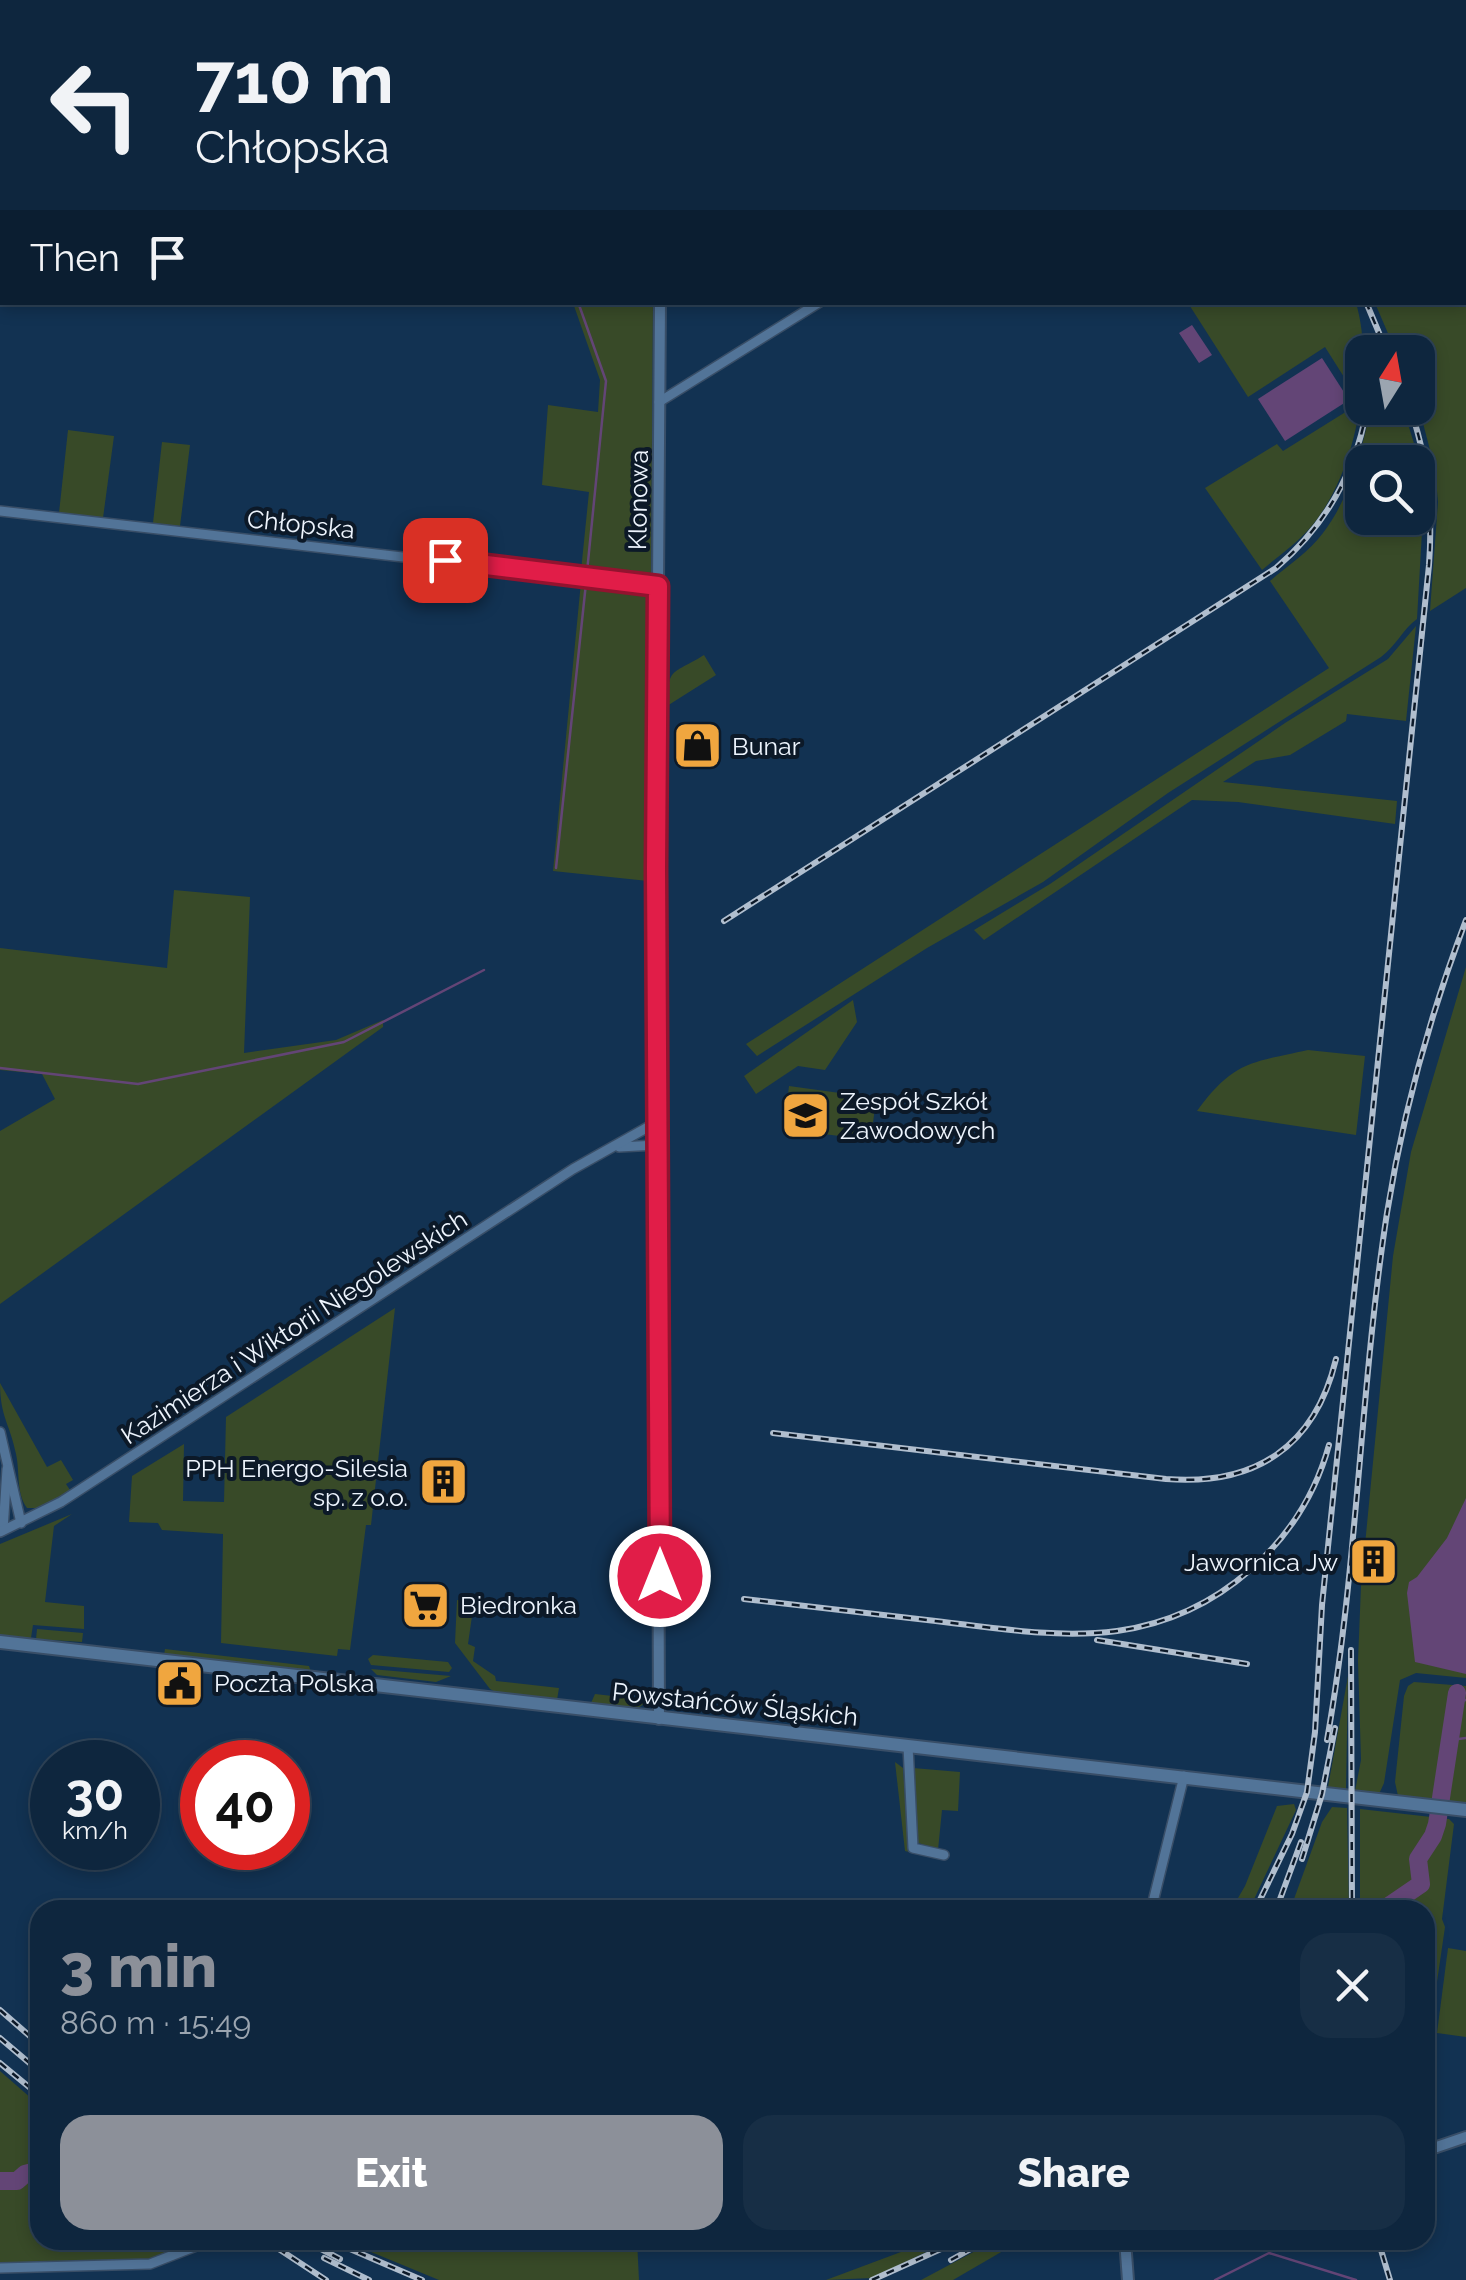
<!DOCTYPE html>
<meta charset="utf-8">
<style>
:root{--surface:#0e263e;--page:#172e45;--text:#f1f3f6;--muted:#9ba5b0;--line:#2e4358;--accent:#8c9099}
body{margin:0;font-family:Raleway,sans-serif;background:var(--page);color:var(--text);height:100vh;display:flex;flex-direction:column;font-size:38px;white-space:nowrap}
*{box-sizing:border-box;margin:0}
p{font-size:32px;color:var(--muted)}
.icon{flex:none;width:55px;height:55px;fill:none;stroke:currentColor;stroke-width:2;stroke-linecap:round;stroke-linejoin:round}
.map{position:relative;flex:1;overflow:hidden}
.drawer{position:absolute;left:30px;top:1900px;width:1405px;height:350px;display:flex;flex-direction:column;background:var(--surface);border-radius:30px;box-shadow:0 5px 15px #0003,0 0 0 2px var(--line)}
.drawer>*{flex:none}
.top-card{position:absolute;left:0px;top:0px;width:1468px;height:305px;box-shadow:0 5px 15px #0003,0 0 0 2px var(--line);background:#0e263e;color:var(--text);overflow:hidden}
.needle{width:65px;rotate:11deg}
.buttons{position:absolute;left:1345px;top:335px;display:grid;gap:20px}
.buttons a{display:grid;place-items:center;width:90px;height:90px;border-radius:20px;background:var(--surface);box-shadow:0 5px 15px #0003,0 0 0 2px var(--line);font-size:50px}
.speed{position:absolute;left:30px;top:1740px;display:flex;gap:20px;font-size:50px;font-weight:700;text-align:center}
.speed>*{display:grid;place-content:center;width:130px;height:130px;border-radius:50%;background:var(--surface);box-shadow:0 5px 15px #0003,0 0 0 2px var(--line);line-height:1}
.speed small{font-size:25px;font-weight:400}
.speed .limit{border:15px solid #d22;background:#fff;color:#111}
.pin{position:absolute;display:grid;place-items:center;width:85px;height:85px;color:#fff;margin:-42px;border-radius:20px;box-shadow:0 5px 15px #0006}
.me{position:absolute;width:110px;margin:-55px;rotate:0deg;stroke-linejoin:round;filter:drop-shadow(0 0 8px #0008)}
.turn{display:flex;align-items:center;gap:35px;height:210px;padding:0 30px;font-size:45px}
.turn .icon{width:130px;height:130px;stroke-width:2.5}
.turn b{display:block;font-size:70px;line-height:85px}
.then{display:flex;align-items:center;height:95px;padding:0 30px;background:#0003;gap:20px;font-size:38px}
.round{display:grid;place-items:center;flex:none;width:105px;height:105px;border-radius:30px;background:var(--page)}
.overview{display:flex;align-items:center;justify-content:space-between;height:170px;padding:0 30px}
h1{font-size:60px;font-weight:800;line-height:75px;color:var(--accent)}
.primary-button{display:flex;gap:20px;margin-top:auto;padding:20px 30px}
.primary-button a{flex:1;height:115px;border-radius:30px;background:var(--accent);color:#fff;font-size:40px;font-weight:800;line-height:115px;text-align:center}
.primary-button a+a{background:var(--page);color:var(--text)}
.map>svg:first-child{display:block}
.green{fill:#384a28;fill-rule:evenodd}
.water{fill:#634576}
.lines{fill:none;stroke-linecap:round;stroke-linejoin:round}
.stream{stroke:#634576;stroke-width:2.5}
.river{stroke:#634576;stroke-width:18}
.minor-casing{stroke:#394e67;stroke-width:12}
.tertiary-casing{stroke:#394e67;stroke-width:14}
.secondary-casing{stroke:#394e67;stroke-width:16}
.minor{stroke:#527498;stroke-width:9}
.tertiary{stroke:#527498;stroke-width:10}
.secondary{stroke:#527498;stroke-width:12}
.rail-casing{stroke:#b0bece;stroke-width:6}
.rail{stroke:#0c1928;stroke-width:2.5;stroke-dasharray:8;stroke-linecap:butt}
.route-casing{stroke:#92132f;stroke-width:25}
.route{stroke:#e11d48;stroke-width:18}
.labels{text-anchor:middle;stroke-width:8;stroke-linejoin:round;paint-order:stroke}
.street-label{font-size:25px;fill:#edf4fd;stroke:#0c1928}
.poi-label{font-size:25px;fill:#edf4fd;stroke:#0c1928;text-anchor:start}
</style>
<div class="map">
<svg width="1466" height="2280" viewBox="0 0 1466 2280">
<rect width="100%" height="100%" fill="#123252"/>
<!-- green -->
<g class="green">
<polygon points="1242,0 1466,0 1466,588 1430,611 1438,502 1435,469 1418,404 1418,352 1396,352 1375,303 1465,302 1465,2"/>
<polygon points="573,303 653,303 651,576 581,571 589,492 542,485 548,405 598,412 600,380"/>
<path d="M1188,303H1356C1375,367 1357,475 1309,529C1296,544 1277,557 1262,570L1205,488L1277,444L1283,451L1352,408L1356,396L1325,347L1248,397Z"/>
<path d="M1371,408H1403L1425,479L1417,619C1403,629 1396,646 1381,657L1168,793L1043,882L927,948L757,1056L746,1044L1329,668L1270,581C1287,566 1310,551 1323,533C1351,496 1361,452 1371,408ZM1362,462H1418V518H1362Z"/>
<polygon points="68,430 114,436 103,518 59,513"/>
<polygon points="162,442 190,445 180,526 153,523"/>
<polygon points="581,582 647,592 648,881 553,871"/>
<polygon points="1416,626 1406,721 1347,714 1346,721 1290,755 1256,761 1223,782 1397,801 1395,824 1238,802 1192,800 984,940 974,930 1050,884 1285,723 1388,659"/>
<path d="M704,655L716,675L667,706C668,666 672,675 704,655Z"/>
<polygon points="174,890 250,897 244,1053 336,1040 383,1020 383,1027 0,1304 0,1131 55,1099 42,1074 0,1070 0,948 167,968"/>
<polygon points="1466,967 1466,1678 1416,1673 1400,1680 1384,1783 1379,1794 1355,1791 1361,1760 1358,1661 1361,1586 1393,1256 1411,1152"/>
<polygon points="853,1000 857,1022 825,1070 798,1066 756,1094 744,1076"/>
<path d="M1308,1050L1365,1056L1356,1135L1197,1111C1234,1061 1250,1063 1308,1050Z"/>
<polygon points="789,1086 876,1098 871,1140 784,1129"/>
<polygon points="395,1308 371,1525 366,1525 350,1650 338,1649 337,1656 221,1643 223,1534 162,1530 158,1523 129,1522 132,1476 184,1444 183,1501 224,1502 226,1417"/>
<path d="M0,1383L47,1467L61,1460L73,1480L66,1484L70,1490L42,1508H27C16,1493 20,1472 16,1454C10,1424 0,1417 0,1383Z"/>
<polygon points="72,1514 54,1526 45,1602 84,1606 84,1629 33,1625 31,1638 0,1635 0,1544"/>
<polygon points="457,1600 474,1602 468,1644 475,1647 473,1661 495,1676 496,1681 559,1688 557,1700 497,1693 490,1689 455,1643"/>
<polygon points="37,1629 83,1633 82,1642 36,1639"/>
<polygon points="165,1649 309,1666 311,1672 164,1655"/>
<polygon points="373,1655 448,1662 452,1668 449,1672 371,1665 368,1659"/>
<polygon points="371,1669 451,1676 436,1682 377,1675"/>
<polygon points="1348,1676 1346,1790 1328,1787"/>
<polygon points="1414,1682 1466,1686 1466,1803 1398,1796 1395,1782 1404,1696 1408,1686"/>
<polygon points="652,1687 649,1700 637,1709 591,1703 595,1694 639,1699"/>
<polygon points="895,1762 903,1768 909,1852 905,1851"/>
<polygon points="913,1768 960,1772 958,1811 942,1810 938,1850 916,1842"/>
<polygon points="1294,1804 1296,1810 1249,1910 1231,1910 1245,1886 1277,1806"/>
<polygon points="1332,1807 1347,1808 1349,1910 1290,1910 1322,1822"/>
<polygon points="1360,1809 1449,1819 1454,1824 1442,1919 1445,1927 1430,2030 1425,2027 1425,1910 1360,1910"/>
<polygon points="1448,1948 1466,1951 1466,2037 1437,2033"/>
<polygon points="0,2071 40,2106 40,2240 204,2240 160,2258 141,2261 0,2265"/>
<polygon points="342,2240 637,2240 639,2280 439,2280"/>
<polygon points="933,2240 951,2240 872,2278 826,2280"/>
<polygon points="996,2240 1022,2240 953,2280 921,2280"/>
</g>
<!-- water -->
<g class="water">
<polygon points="1192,325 1212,355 1199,363 1179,333"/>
<polygon points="1322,358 1349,400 1285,441 1258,399"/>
<polygon points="1466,1498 1466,1674 1415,1662 1407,1593 1409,1582 1417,1577 1447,1538"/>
</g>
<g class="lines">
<!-- stream -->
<g class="stream">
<polyline points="578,302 606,381 587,572"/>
<polyline points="556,868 586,583"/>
<polyline points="0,1068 138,1084 344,1042 484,970"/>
<polyline points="1456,1702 1466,1700"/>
<polyline points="1450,1740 1466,1738"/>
<polyline points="1215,2280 1269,2253 1356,2280"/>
</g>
<!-- river -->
<g class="river">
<polyline points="1383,1910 1421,1884 1418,1859 1433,1836 1437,1824 1457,1693"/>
<polyline points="0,2181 17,2181 25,2174 40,2170"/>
</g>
<defs>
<g id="minor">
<polyline points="659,402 820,302"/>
<polyline points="0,511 657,586"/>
<polyline points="619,1147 657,1145"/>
<polyline points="0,1432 21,1523"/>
<polyline points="3,1530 7,1469"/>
<polyline points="0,1532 61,1502 573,1169 657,1122"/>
<polyline points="908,1746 913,1848 944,1855"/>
<polyline points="1151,1910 1184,1776"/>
<polyline points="0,2268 150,2264 212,2240"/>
</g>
<g id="tertiary">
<polyline points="663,2 663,0"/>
<polyline points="659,1719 656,869 660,302"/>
<polyline points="1425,2151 1466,2137"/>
<polyline points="1125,2240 1128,2280"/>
</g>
<polyline id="secondary" points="0,1642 1466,1810"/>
</defs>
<!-- minor casing -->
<use href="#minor" class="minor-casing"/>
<!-- tertiary casing -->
<use href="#tertiary" class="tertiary-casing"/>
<!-- secondary casing -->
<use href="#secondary" class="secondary-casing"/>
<!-- minor -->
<use href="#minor" class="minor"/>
<!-- tertiary -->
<use href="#tertiary" class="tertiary"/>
<!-- secondary -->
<use href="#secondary" class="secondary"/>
<defs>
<g id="rail">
<polyline points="1228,0 1230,2"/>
<polyline points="1366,302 1387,352"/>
<path d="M724,921L1276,568C1326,525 1356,472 1367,408"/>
<path d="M773,1433L1166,1479C1255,1486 1315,1447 1336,1359"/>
<path d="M744,1599C805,1606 866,1613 927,1620C989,1627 1054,1639 1117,1631C1218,1617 1302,1543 1329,1445"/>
<polyline points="1097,1640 1247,1664"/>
<polyline points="1351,1650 1352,1910"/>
<path d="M1327,1740C1358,1566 1360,1387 1387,1213C1403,1112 1430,1015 1466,920"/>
<polyline points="1302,1859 1322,1794 1335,1728"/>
<path d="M1255,1910L1292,1834L1307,1792L1315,1732L1322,1605L1429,565C1433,511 1428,459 1410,408"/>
<polyline points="1276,1910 1301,1842"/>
<polyline points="0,2010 40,2045"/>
<polyline points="0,2038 40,2072"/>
<polyline points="0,2063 40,2096"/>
<polyline points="265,2240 326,2280"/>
<polyline points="304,2240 340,2259"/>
<polyline points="329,2240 422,2280"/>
<polyline points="1378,2240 1390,2280"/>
<polyline points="324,2258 369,2280"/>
<polyline points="951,2260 987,2240"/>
<polyline points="872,2280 961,2240"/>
</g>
</defs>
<!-- rail casing -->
<use href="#rail" class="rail-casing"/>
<!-- rail -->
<use href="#rail" class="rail"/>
</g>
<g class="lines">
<defs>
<polyline id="route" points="445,560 658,586 656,869 660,1576"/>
</defs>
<!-- route casing -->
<use href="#route" class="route-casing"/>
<!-- route -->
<use href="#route" class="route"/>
</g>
<!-- icons -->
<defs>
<symbol id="shop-square" viewBox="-11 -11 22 22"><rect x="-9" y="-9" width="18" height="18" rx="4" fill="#f0a63f" stroke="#0c1928"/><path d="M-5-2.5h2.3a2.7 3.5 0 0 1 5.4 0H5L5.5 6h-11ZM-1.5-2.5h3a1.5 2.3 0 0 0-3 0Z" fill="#111"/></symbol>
<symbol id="school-square" viewBox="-11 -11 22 22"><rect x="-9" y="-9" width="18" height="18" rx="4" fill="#f0a63f" stroke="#0c1928"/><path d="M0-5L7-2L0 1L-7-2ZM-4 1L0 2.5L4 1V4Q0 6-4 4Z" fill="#111"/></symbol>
<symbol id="building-square" viewBox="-11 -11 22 22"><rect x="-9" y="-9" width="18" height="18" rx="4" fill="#f0a63f" stroke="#0c1928"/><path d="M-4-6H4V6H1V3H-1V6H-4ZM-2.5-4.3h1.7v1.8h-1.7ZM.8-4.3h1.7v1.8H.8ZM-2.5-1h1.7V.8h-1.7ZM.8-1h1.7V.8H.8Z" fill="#111"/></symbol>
<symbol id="supermarket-square" viewBox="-11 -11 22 22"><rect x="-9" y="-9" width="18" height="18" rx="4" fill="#f0a63f" stroke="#0c1928"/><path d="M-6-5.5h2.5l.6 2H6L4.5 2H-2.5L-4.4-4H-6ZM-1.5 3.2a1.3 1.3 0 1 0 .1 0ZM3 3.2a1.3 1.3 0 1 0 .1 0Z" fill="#111"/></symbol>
<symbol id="civic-square" viewBox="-11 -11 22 22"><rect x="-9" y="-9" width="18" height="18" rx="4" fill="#f0a63f" stroke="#0c1928"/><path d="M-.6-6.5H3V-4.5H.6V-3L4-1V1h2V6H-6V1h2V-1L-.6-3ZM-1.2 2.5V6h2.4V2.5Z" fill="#111"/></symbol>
</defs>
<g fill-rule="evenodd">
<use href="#shop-square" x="670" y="718" width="55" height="55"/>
<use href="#school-square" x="778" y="1088" width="55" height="55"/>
<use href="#building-square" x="416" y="1454" width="55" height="55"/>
<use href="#building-square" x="1346" y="1534" width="55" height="55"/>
<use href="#supermarket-square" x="398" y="1578" width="55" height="55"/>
<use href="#civic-square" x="152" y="1656" width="55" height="55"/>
</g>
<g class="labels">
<!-- street labels -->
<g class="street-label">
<text transform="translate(638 500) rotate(-89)" y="9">Klonowa</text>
<text transform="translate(301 524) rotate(6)" y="9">Chłopska</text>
<text transform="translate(294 1327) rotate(-33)" y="9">Kazimierza i Wiktorii Niegolewskich</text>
<text transform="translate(735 1704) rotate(6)" y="9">Powstańców Śląskich</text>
</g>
<!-- poi labels -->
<g class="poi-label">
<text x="732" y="755">Bunar</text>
<text x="840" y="1110">Zespół Szkół<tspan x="840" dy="29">Zawodowych</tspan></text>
<text x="408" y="1477" text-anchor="end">PPH Energo-Silesia<tspan x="408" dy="29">sp. z o.o.</tspan></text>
<text x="1338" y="1571" text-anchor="end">Jawornica Jw</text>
<text x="460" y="1614">Biedronka</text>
<text x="214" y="1692">Poczta Polska</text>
</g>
</g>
</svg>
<div class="buttons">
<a><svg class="needle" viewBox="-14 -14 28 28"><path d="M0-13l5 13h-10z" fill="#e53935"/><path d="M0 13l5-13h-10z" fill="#9ba5b0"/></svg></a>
<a><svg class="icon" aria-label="search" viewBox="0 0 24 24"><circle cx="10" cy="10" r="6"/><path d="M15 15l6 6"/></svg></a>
</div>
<div class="speed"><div>30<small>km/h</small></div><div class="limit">40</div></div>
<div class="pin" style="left:445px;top:560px;background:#d93025"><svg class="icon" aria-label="arrive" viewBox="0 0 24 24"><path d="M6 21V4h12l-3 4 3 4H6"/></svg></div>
<svg class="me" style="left:660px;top:1576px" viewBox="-20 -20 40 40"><circle r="17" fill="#e11d48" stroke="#fff" stroke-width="3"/><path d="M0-11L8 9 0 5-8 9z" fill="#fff"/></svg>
<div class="top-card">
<div class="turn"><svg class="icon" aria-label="left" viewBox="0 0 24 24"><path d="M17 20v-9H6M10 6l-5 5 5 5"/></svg><div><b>710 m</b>Chłopska</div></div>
<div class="then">Then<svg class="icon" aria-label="arrive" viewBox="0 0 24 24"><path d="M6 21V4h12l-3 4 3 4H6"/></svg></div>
</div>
<section class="drawer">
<div class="overview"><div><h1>3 min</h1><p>860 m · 15:49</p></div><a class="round"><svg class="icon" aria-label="close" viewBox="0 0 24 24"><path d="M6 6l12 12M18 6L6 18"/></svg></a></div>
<div class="primary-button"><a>Exit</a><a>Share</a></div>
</section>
</div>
